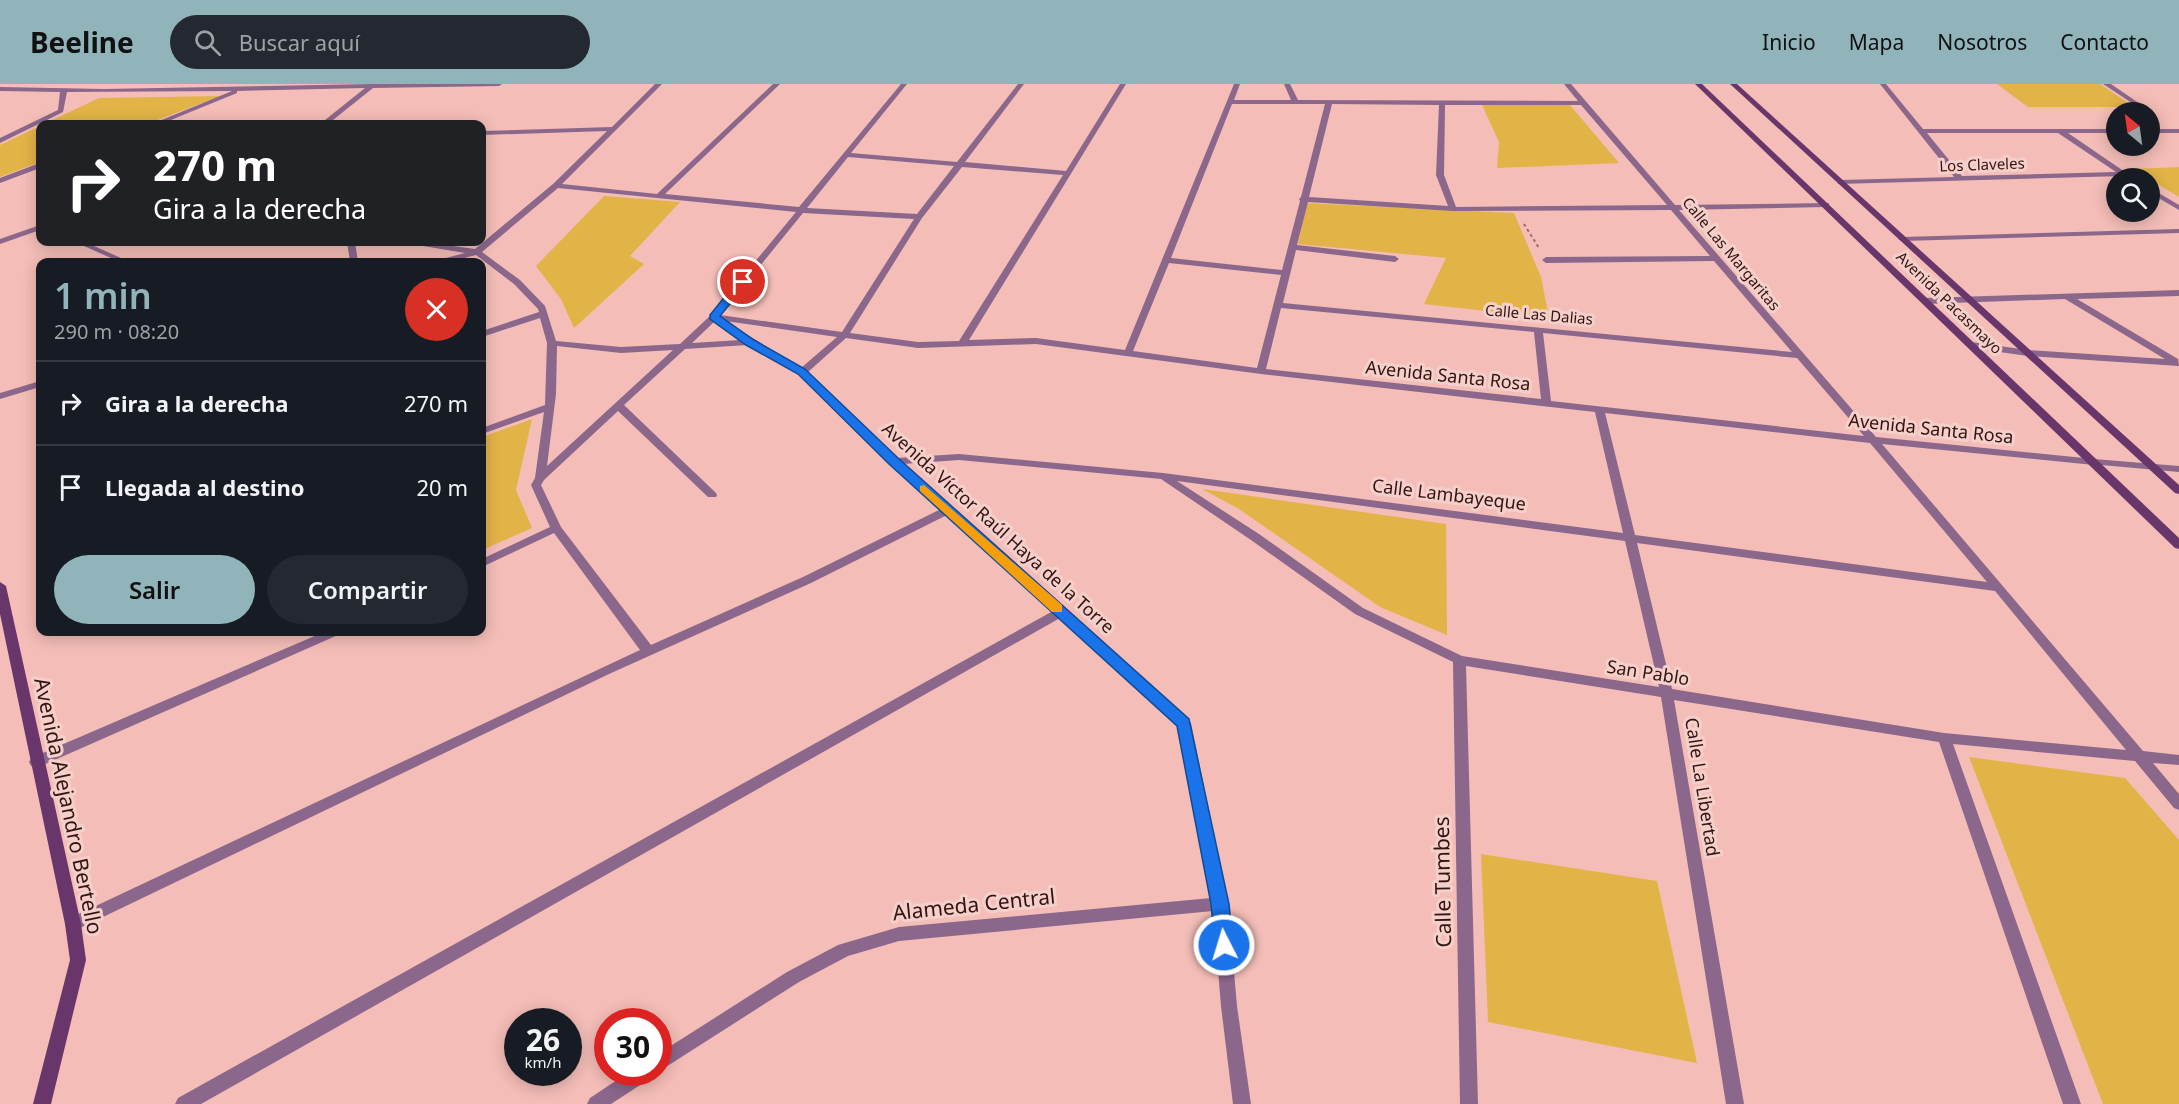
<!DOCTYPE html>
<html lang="es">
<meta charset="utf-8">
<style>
:root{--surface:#171b24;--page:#242831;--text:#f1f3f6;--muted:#9ea1a6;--line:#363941;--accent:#91b4ba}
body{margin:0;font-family:"Noto Sans",sans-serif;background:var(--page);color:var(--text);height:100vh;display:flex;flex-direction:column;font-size:22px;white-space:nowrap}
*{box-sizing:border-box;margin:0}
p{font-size:20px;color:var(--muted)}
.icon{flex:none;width:33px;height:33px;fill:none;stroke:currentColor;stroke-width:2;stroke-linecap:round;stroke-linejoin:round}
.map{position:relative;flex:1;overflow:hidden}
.drawer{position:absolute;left:36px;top:174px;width:450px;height:378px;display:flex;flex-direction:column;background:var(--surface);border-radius:12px;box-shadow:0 3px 15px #0003}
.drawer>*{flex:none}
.guide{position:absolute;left:36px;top:36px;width:450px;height:126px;border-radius:12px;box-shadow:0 3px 15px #0003;background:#202124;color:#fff;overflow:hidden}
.needle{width:39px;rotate:331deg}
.tools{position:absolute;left:2106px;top:18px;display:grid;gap:12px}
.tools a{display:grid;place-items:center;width:54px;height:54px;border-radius:50%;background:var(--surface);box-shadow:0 3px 15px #0003;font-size:30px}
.speed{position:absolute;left:504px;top:924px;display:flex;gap:12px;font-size:30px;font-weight:700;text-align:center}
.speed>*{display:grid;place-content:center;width:78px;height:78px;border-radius:50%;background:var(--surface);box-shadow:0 3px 15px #0003;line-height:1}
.speed small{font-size:15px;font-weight:400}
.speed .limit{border:9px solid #d22;background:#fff;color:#111}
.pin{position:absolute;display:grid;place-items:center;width:51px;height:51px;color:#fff;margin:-26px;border:3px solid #fff;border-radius:50%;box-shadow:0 2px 6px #0007}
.me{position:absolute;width:66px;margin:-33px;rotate:355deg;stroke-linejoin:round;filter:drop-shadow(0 0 4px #0008)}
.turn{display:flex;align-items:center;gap:21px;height:126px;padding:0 18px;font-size:27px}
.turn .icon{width:78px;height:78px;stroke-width:2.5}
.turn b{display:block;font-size:42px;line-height:51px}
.round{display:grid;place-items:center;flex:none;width:63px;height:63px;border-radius:32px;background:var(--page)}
.overview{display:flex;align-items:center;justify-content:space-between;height:102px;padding:0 18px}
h1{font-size:36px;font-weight:600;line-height:45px;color:var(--accent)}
.button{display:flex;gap:12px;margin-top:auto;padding:12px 18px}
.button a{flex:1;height:69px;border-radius:36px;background:var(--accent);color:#111;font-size:24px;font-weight:600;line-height:69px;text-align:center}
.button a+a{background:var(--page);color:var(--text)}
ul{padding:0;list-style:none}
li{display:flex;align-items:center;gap:18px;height:84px;padding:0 18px;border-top:2px solid var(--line)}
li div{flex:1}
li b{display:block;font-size:22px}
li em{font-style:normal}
header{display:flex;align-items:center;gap:36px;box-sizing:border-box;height:84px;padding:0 30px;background:var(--accent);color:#111}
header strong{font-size:28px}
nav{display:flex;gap:33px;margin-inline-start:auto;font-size:21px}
.search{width:420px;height:54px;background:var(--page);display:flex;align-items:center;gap:15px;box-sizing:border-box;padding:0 21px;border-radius:33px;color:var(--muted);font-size:22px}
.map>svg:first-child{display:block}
.green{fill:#e2b447}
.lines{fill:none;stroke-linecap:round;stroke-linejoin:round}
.path{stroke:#9a6d69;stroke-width:2;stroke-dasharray:3 3;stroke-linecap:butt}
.service{fill:#8b678c;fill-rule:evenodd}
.minor{fill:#8b678c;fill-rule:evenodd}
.tertiary{fill:#8b678c;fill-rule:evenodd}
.secondary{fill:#69366c;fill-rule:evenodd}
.route{fill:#1a73e8;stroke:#114b97;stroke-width:1.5}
.slow{fill:#f59e0b}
.labels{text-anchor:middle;stroke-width:6;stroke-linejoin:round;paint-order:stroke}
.far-street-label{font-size:15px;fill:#341311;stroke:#f5d0cb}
.street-label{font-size:18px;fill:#341311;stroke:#f5d0cb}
.near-street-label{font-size:21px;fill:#341311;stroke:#f5d0cb}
</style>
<header>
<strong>Beeline</strong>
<div class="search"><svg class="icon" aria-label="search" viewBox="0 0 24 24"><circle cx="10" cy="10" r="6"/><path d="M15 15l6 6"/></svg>Buscar aquí</div>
<nav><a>Inicio</a><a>Mapa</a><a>Nosotros</a><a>Contacto</a></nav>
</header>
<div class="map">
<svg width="2179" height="1020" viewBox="0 0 2179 1020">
<rect width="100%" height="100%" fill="#f4bdb7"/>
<!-- green -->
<g class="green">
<polygon points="1997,0 2100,0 2134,23 2028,23"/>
<polygon points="220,12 147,40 44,40 99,14"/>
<polygon points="1482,21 1570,21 1619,79 1497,84 1499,58"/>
<polygon points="40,42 40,78 0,93 0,61"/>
<polygon points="2179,83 2179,113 2133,85"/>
<polygon points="604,112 680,118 630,172 644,180 574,244 561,215 536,182"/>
<polygon points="1307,119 1514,129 1541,193 1549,234 1424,220 1446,174 1298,160"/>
<polygon points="532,335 516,406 532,444 482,466 482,353"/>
<polygon points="1202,405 1446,440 1447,551 1380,523 1239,425"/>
<polygon points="1969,673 2125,694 2179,756 2179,1020 2103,1020"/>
<polygon points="1481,770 1657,797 1697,979 1488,938"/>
</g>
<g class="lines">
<!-- path -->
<polyline class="path" points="1524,140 1539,164"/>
<!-- service -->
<polygon class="service" points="2103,0 2111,0 2143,22 2138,23"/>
<!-- minor -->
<g class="minor">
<polygon points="372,0 502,0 499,2 373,4 328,40 320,40 365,4 237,7 237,9 161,40 152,40 232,7 67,8 63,28 0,59 0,54 58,26 60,8 0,7 0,3 104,5"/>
<path d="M655,0H662L562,100L657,110L773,0H780L665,110L799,123L901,0H907L851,69L957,78L1018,0H1024L965,78L1066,87L1120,0H1126L969,256L1036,254L1125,266L1234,0H1240L1234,16H1291L1284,0H1290L1298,16L1578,17L1564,0H1571L1675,121L1829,119V123H1826L1679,126L1876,353L2094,375L2099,378L2094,381L1882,360L2143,667L2179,671V681L2153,679L2179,710V726L2174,724L2135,677L1953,660L2081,1020H2063L1939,658L1674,616L1744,1020H1726L1661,613L1466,582L1478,1020H1460L1453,578L1355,530L1251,456L1161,395L959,376L903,380L1191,639L1228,820L1237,922L1251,1020H1233L1221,922L1213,827L899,857L848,872L799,898L658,988V970L787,888L838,861L899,843L1211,814L1178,641L1060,534L201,1020H175L178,1014L1053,527L947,431L811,499L609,590L78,845L73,847L68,845L65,840L68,835L640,566L554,449L482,483V475L550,443L531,401L535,394L544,328L482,350V344L545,321L547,259L540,234L482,253V247L539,228L538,225L514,200L476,171L449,178H437L438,176L465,169L411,160L407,158H424L475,165L553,100L607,47L482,51V47L612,43ZM1232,20H1325L1301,113L1299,115L1300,117L1282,186L1171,174ZM1332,20L1439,21L1436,91L1448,122L1309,113ZM1445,21H1581L1667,121L1456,123L1444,91ZM848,73L954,82L917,130L807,124ZM962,83L1063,91L959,257L918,258L850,249L922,134ZM558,104L796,128L711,231L680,260L621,263L556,257L545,222L520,196L482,168ZM1308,118L1453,127L1671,126L1710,172L1546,173L1542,176L1546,179L1714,177L1792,268L1283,219L1296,166L1395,178L1399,175L1395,172L1297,161ZM803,129L914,135L842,248L720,231ZM1169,179L1281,191L1257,284L1133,267ZM1281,224L1534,248L1541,315L1266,285ZM725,237L837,253L801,284ZM714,238L740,256L692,259ZM1543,249L1797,274L1864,352L1551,317ZM846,254L918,264L1036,260L1261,290L1595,328L1623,449L1163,389L959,370L897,374L808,288ZM748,261L799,290L941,425L803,493L651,561L561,443L541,401L544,396L618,327L708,413H716L717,411L716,409L624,321L685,265ZM557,262L621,269L673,266L547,382L556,310ZM1605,329L1870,359L1987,498L1635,451ZM1177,397L1625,457L1659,603L1462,572L1363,524L1259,450ZM1637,459L1995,507L2126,666L1944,649L1672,605Z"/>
<path d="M1880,0H1886L1923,45H2116V49H2068L2128,90L2124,92L1838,100V96H1841L1954,93ZM1927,49H2058L2116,88L1962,92Z"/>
<rect x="2150" y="45" width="29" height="4"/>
<polygon points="37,80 40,80 40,84 0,99 0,94"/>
<polygon points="2150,104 2179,121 2179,126 2150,109"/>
<polygon points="40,141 40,146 0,160 0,155"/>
<polygon points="2179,145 2179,149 1902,157 1898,155 1902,153"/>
<polygon points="75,158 85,158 130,178 120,178"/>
<polygon points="347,158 355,158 358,178 350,178"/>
<polygon points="2179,206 2179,212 2077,215 2178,275 2179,282 2028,272 1971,264 1966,261 1971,258 2028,266 2165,275 2065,215 1925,220 1921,217 1925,214"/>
<polygon points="40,297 40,303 0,315 0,309"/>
<polygon points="324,548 340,548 338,551 41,682 36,683 31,682 29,678 31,674"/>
<polygon points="629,988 653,988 651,994 611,1020 587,1020 590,1014"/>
</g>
<!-- tertiary -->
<polygon class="tertiary" points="2094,375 2179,382 2179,388 2090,380 2089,378 2090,376"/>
<!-- secondary -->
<g class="secondary">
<polygon points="1695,0 1702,0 2179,454 2179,465 2175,464"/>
<polygon points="1730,0 1737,0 2179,401 2179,410 2175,409"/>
<polygon points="0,498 6,502 81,840 86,876 51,1020 33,1020 70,876 65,840 0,530"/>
</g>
</g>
<!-- route -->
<polygon class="route" points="739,195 748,198 720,232 754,256 805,285 898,374 1189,635 1229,820 1233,861 1230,866 1224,869 1217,866 1215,861 1211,820 1177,642 889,380 798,290 746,261 710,235 710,231"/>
<!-- slow -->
<polygon class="slow" points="924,401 1062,521 1062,528 1052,528 920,407 920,402"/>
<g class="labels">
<!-- far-street labels -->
<g class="far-street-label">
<text transform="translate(1982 81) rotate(-2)" y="5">Los Claveles</text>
<text transform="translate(1731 170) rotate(50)" y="5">Calle Las Margaritas</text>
<text transform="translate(1949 219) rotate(44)" y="5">Avenida Pacasmayo</text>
<text transform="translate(1539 231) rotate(5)" y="5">Calle Las Dalias</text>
</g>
<!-- street labels -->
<g class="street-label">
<text transform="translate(1448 292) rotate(6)" y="6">Avenida Santa Rosa</text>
<text transform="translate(1931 345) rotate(6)" y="6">Avenida Santa Rosa</text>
<text transform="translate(1449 411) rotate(7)" y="6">Calle Lambayeque</text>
<text transform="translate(998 444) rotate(42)" y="6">Avenida Víctor Raúl Haya de la Torre</text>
<text transform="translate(1648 589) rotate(9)" y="6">San Pablo</text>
<text transform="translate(1702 703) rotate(81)" y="6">Calle La Libertad</text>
</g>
<!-- near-street labels -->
<g class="near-street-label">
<text transform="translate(68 722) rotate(78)" y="7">Avenida Alejandro Bertello</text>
<text transform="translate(1443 798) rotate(-91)" y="7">Calle Tumbes</text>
<text transform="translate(974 821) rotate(-6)" y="7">Alameda Central</text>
</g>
</g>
</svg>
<div class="tools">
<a><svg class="needle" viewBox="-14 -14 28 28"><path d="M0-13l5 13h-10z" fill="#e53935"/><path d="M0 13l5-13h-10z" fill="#9ea1a6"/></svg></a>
<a><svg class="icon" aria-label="search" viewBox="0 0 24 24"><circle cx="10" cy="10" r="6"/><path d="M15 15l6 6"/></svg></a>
</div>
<div class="speed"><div>26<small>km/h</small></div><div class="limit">30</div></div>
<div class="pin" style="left:743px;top:198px;background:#d93025"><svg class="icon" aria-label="arrive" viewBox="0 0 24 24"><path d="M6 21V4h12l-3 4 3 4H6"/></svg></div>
<svg class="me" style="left:1224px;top:861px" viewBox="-20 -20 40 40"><circle r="17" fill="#1a73e8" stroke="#fff" stroke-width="3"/><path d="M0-11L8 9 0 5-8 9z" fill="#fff"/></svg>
<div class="guide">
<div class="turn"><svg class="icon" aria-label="right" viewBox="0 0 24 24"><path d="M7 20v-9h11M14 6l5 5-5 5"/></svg><div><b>270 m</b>Gira a la derecha</div></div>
</div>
<section class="drawer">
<div class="overview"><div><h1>1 min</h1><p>290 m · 08:20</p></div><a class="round" style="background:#d93025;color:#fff"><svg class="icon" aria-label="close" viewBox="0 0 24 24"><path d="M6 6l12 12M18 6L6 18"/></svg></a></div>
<ul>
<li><svg class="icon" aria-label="right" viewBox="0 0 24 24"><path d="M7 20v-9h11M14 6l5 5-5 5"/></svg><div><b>Gira a la derecha</b></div><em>270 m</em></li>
<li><svg class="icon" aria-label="arrive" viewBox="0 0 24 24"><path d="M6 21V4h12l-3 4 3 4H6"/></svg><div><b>Llegada al destino</b></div><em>20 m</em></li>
</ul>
<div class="button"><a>Salir</a><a>Compartir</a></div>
</section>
</div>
